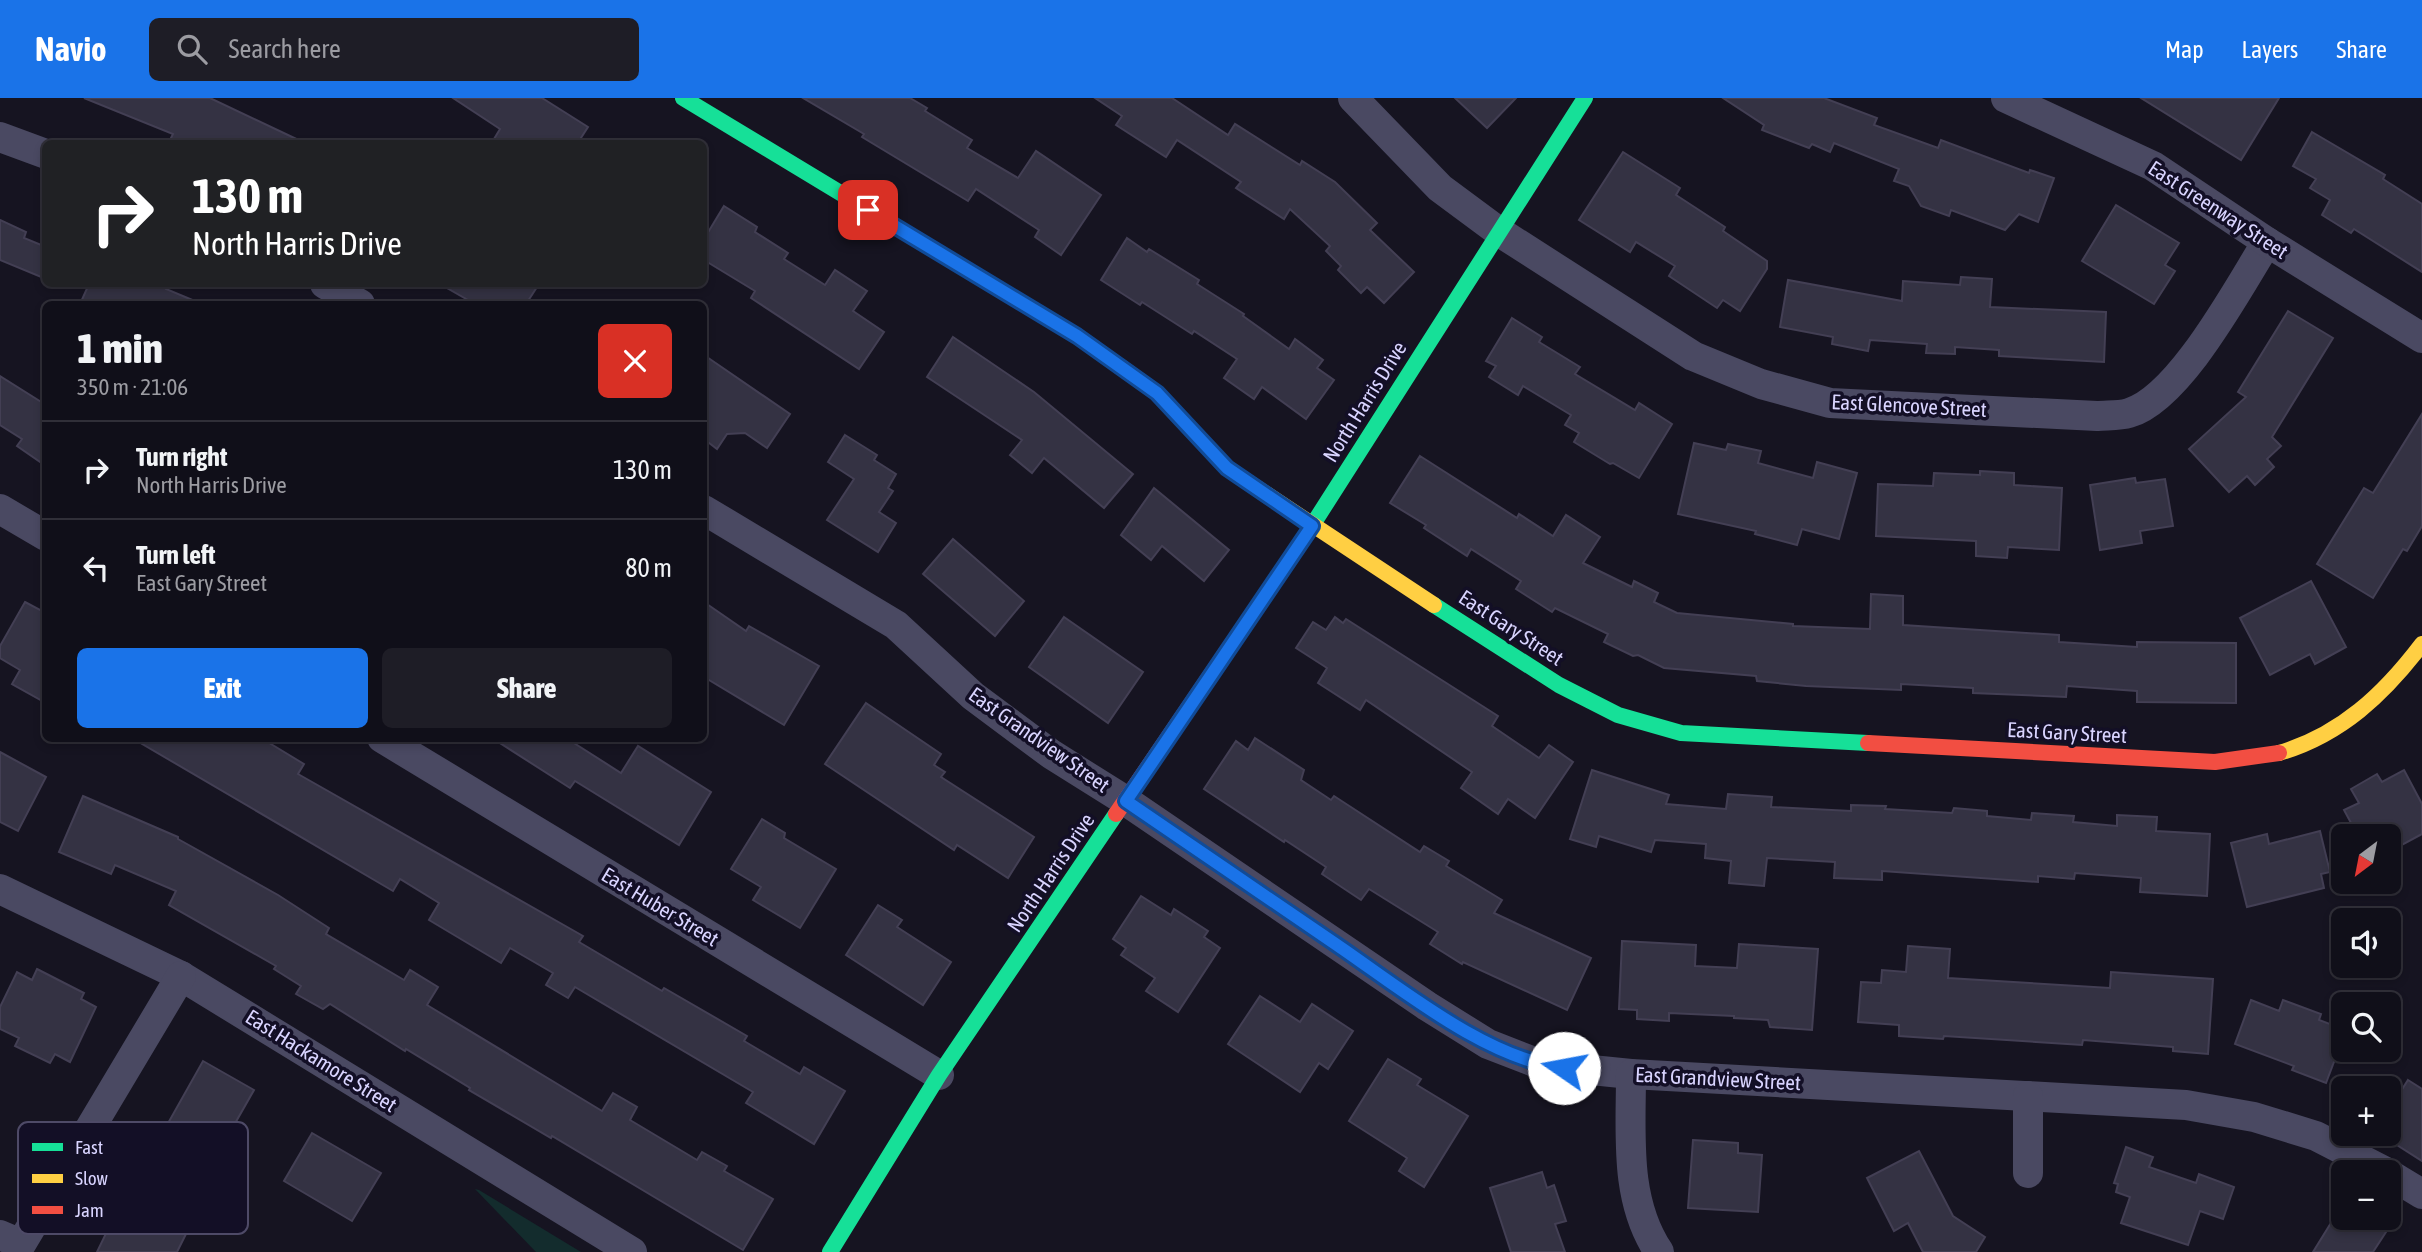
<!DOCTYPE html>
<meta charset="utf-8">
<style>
:root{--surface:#100f19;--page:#1e1d26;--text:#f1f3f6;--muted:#9c9ca2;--line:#302f38;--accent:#1a73e8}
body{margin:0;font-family:"Asap Condensed",sans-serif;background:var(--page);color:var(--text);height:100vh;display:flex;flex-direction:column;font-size:26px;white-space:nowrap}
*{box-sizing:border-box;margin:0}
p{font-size:23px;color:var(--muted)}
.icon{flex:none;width:38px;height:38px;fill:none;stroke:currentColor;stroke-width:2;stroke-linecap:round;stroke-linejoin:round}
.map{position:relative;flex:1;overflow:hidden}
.panel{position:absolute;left:42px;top:203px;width:665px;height:441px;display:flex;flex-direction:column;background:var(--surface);border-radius:10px;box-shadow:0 4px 10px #0003,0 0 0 2px var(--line)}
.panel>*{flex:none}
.banner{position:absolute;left:42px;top:42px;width:665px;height:147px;border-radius:10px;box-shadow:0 4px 10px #0003,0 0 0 2px var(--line);background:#202124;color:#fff;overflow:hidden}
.needle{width:46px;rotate:212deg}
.tools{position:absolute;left:2331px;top:726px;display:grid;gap:14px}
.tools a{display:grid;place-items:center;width:70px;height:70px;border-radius:10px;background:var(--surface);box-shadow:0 4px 10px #0003,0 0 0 2px var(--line);font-size:35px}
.pin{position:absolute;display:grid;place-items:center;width:60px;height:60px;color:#fff;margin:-30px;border-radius:14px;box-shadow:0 4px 10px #0006}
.me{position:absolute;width:77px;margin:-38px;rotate:282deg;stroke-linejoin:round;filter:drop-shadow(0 0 5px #0008)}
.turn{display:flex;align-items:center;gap:24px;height:147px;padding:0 35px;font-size:32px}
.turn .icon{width:91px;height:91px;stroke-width:2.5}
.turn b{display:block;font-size:49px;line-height:60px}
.round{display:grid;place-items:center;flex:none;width:74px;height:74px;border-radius:10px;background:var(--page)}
.head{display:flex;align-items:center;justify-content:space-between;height:119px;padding:0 35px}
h1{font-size:42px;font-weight:800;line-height:52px}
.action{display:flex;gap:14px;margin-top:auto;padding:14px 35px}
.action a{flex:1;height:80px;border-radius:10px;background:var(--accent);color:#fff;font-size:28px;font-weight:800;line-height:80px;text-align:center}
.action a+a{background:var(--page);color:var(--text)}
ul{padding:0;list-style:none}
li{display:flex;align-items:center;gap:21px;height:98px;padding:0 35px;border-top:2px solid var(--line)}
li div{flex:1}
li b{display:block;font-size:26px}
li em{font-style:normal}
header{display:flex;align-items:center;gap:42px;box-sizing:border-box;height:98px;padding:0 35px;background:var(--accent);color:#fff}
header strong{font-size:33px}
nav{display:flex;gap:38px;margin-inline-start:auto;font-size:24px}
.search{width:490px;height:63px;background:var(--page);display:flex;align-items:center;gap:18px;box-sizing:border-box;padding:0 24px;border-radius:10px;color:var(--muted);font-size:26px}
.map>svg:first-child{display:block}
.green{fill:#132c2d}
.building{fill:#343243;stroke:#433f54;stroke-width:2}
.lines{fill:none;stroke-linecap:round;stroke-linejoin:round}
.street{stroke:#4a4962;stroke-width:30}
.fast{stroke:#16e098;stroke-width:16}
.slow{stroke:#ffcf43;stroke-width:16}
.jam{stroke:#f24e42;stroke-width:16}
.route-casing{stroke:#114b97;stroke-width:18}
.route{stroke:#1a73e8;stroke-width:12}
.labels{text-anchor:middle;stroke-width:7;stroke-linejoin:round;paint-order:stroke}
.street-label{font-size:21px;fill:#d9d4ff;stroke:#130f26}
.key{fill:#130f26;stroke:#4e4a67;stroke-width:2}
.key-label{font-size:19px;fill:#d9d4ff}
</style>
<header>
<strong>Navio</strong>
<div class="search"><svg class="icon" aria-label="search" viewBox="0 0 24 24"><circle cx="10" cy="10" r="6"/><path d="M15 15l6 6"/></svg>Search here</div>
<nav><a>Map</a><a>Layers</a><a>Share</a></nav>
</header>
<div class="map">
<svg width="2422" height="1154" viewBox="0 0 2422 1154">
<rect width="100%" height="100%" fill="#161421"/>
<!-- green -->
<polygon class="green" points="475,1091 479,1092 581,1154 536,1154"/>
<!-- building -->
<g class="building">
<polygon points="84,0 210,0 307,46 168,46 173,36"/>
<polygon points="453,0 542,0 588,29 577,46 491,46 500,31"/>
<polygon points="803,0 910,0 927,10 925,13 972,42 967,50 1018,80 1036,53 1101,97 1061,157 1035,139 1039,132 976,91 968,103 862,39 864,36"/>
<polygon points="1095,0 1172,0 1228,37 1235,26 1300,67 1302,63 1335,84 1377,125 1370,132 1414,174 1384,205 1367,189 1361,195 1338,172 1341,168 1326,153 1330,148 1290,111 1284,121 1236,90 1241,84 1177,42 1166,59 1116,27 1122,18"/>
<polygon points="1455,0 1516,0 1487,30"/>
<polygon points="1723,0 1824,0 1877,20 1874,27 1938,50 1941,42 2029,75 2030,72 2054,80 2038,124 2019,116 2005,132 1951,112 1949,118 1921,108 1909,88 1894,83 1899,71 1834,45 1830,54 1812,46 1809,50 1762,32 1764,27"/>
<polygon points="2141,0 2279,0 2241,62"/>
<polygon points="2312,34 2385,77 2383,81 2422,106 2422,174 2354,131 2351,135 2322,117 2330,102 2310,90 2316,81 2293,68"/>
<polygon points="1623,54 1680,90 1676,97 1725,129 1723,133 1767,163 1767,171 1740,213 1723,202 1717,210 1669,178 1675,168 1636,144 1630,154 1579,122"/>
<polygon points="2116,107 2179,145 2165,167 2175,173 2154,206 2082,163"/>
<polygon points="724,108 757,129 755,134 788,155 784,161 825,187 835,172 867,193 853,213 884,234 859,271 751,200 755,193 704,162 704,141"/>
<polygon points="0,122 26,134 24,140 46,149 46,181 0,162"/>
<polygon points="1127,140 1147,154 1149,151 1199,182 1197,186 1244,216 1243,218 1289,251 1295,241 1323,262 1317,270 1334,282 1306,321 1262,289 1254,301 1224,280 1237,261 1194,233 1192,236 1142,204 1140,207 1101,182"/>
<polygon points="1961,179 1992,181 1990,209 2106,214 2104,264 1999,258 1999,252 1955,249 1955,256 1926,255 1927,246 1870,242 1868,253 1832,246 1833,239 1780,229 1788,182 1902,203 1903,183 1960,187"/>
<polygon points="89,186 168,186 166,191 202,206 80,206"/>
<polygon points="440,186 539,186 526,206 475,206"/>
<polygon points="2288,213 2333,240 2272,339 2281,348 2267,361 2274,369 2255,387 2247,378 2229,394 2189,351 2246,299 2238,294"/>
<polygon points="1512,220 1542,239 1539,244 1580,269 1575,276 1635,312 1639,305 1672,326 1639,380 1613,365 1610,366 1574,344 1579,335 1565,327 1571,317 1523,288 1518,297 1489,279 1496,268 1486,263"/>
<polygon points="953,239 1034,294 1133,376 1104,410 1044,360 1032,375 1010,357 1022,342 927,279"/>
<polygon points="704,257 790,316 767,350 745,335 727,336 717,351 704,341"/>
<polygon points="0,278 46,307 46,368 17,348 22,341 0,327"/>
<polygon points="2422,316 2422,428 2407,453 2403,451 2373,500 2317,466 2364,390 2373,395"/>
<polygon points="845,337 877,357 874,362 896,376 888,390 893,393 879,414 896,425 878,454 827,422 854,381 828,364"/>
<polygon points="1694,345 1726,352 1728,346 1761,353 1758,365 1813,380 1817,364 1857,375 1839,441 1802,431 1797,447 1755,436 1756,433 1678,416"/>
<polygon points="1420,358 1517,420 1519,416 1553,438 1566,417 1600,439 1583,465 1632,489 1634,483 1658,495 1654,504 1677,515 1793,526 1793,528 1870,531 1871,496 1903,498 1903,527 2059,537 2059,544 2137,549 2137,544 2236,545 2236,605 2137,604 2137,593 2067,588 2066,599 1973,595 1973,590 1901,586 1901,592 1806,588 1757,583 1756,578 1664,570 1638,557 1633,558 1604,544 1608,536 1555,510 1552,514 1516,491 1521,483 1471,451 1467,458 1424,430 1426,427 1390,405"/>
<polygon points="1980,373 2014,375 2014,387 2062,390 2059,452 2008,449 2007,460 1976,458 1976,443 1876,438 1878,386 1933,388 1934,375 1980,377"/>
<polygon points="2135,380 2136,385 2165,381 2173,428 2140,433 2142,445 2100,452 2090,387"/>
<polygon points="1154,390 1229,452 1204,483 1162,448 1151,462 1121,437"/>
<polygon points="953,441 1024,503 995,538 923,476"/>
<polygon points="2311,483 2346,549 2315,566 2310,556 2270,577 2240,520"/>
<polygon points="25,504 46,515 46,605 12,586 20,572 0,560 0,548"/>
<polygon points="704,504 746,533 749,528 819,568 784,627 704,579"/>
<polygon points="1064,519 1143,574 1108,625 1029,569"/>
<polygon points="1335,519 1343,525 1346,521 1498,618 1492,628 1539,660 1549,647 1573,664 1535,720 1508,701 1498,716 1461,690 1472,674 1366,602 1360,612 1318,585 1327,570 1296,550 1313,524 1326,532"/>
<polygon points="866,605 941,656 934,667 945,674 941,679 1034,739 1008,780 957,747 954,752 825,666"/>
<polygon points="132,640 261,640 304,666 298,676 583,838 579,844 662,893 664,890 747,938 744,943 800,976 804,969 845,993 814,1046 746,1005 753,994 575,889 568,900 546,887 553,875 510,850 501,865 429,822 439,805 400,781 393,793"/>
<polygon points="492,640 566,640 621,675 638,648 711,694 679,747 575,683 570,690"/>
<polygon points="1255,640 1304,672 1301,682 1331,702 1334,698 1420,754 1424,748 1449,763 1446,768 1502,802 1494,815 1591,860 1567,912 1463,864 1462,866 1430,846 1438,834 1369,791 1361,802 1322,776 1326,769 1285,742 1284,744 1204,691 1236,643 1248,652"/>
<polygon points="0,654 46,679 18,733 0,724"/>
<polygon points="1592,672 1669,697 1666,706 1726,711 1728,696 1772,699 1771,709 1851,713 1851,707 1886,708 1885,711 1952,715 1954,710 1987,713 1987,718 2031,722 2032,715 2074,718 2073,724 2117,728 2117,717 2157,719 2156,733 2210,736 2207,798 2140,794 2141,780 2075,775 2074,781 2038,778 2038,784 1882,773 1882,782 1834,780 1835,764 1767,760 1764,788 1729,785 1731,763 1705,760 1706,746 1655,742 1651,754 1599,738 1596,749 1570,741"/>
<polygon points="2404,672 2422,706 2422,736 2400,748 2398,744 2389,749 2389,738 2358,738 2344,712 2359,705 2351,691 2377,676 2382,684"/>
<polygon points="83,698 178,739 178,741 278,797 329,830 326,836 404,882 410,872 438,889 427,907 602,1013 613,995 637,1009 630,1022 697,1062 702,1054 727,1068 724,1073 773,1101 743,1152 552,1038 551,1040 469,992 470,990 406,951 405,953 330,906 323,911 296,896 301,888 274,871 276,868 169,807 176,793 115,767 111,776 59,754"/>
<polygon points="762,721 785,735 784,740 836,771 800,830 753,802 761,789 731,771"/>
<polygon points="2320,733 2330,774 2321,776 2324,790 2247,809 2231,745 2267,736 2269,746"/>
<polygon points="1141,798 1171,817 1174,811 1208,833 1204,839 1220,850 1178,914 1146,893 1155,880 1121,857 1126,850 1113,841"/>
<polygon points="878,807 902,822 897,829 951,864 923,907 846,857"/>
<polygon points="1622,843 1696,847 1695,868 1737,870 1739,846 1818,851 1812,932 1770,929 1768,922 1734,920 1734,918 1669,915 1669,923 1637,921 1637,912 1619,911"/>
<polygon points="1908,848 1950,851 1948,880 2110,890 2111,874 2213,881 2208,956 2173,953 2173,949 2083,942 2082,947 1944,938 1943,941 1899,938 1899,927 1858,924 1861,884 1881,885 1882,872 1906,874"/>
<polygon points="37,871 84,895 81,901 96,909 70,964 55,956 50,965 15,948 19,940 0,931 0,909 17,874 32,882"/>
<polygon points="1260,898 1300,924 1312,906 1353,933 1328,971 1319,965 1300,994 1228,946"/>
<polygon points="2251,902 2279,913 2283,902 2321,916 2319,922 2343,931 2343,940 2326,985 2292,972 2294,968 2235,946"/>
<polygon points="1388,961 1421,981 1417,987 1468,1018 1424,1089 1399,1073 1407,1060 1349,1023"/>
<polygon points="203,963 254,992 209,1071 204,1068 179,1118 192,1124 177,1154 97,1154 112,1123 116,1125 131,1097 141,1097 166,1047 158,1043"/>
<polygon points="2408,982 2422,991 2422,1063 2389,1042 2389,1012"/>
<polygon points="312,1035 381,1075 352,1123 284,1083"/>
<polygon points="1693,1042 1738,1045 1738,1055 1762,1057 1758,1114 1688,1110"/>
<polygon points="2126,1049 2153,1059 2149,1069 2196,1085 2199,1076 2234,1089 2223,1121 2200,1113 2188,1147 2121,1125 2130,1099 2116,1094 2118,1086 2114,1085"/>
<polygon points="1919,1053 1953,1118 1985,1139 1976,1154 1923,1154 1908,1125 1894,1133 1867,1080"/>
<polygon points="1542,1074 1547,1090 1554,1087 1566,1123 1555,1126 1565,1154 1511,1154 1490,1090"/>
<polygon points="2334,1120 2363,1120 2386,1134 2373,1154 2313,1154"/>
</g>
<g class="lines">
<!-- street -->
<g class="street">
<path d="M1353,0L1440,90L1498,133L1693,258L1761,286L1830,305L2097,318C2107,317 2119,318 2129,315C2180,300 2238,190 2267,144"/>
<polyline points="2006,0 2153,68 2267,144 2422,240"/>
<polyline points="0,39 46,56"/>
<polyline points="325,186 360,206"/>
<polyline points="0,411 46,438"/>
<polyline points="704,412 896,527 973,598 1051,656 1126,703 1427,908 1488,946 1542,967 1631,976 2186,1007 2254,1019 2316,1038 2386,1074"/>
<polyline points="382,640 939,977"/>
<polyline points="0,791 181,878 632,1154"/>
<path d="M1631,976C1631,1036 1624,1102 1659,1154"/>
<polyline points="2028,998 2028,1075"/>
<polyline points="2389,1076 2422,1096"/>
<polyline points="0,1137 21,1146 181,878"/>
</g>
<!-- fast -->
<g class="fast">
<polyline points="683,0 1077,238 1121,269"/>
<polyline points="1308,434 1585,0"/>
<polyline points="1434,507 1559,587 1618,617 1681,635 1868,645"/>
<polyline points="830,1154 939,977 1116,716"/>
</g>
<!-- slow -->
<g class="slow">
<polyline points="1121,269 1157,295 1227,370 1434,507"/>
<path d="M2279,655C2341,637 2384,596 2422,546"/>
</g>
<!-- jam -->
<g class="jam">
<polyline points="1868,645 2215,664 2279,655"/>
<polyline points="1116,716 1308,434"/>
</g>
</g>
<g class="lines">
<defs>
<path id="route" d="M868,112L1077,238L1157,295L1227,370L1312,428L1126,703C1196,751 1267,799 1337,847C1400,890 1488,962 1564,970"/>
</defs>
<!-- route casing -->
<use href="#route" class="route-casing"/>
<!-- route -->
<use href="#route" class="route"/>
</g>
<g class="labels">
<!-- street labels -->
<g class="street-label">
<text transform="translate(2218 112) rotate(33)" y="7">East Greenway Street</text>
<text transform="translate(1365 304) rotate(-58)" y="7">North Harris Drive</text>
<text transform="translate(1909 308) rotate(3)" y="7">East Glencove Street</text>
<text transform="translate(1511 530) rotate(33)" y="7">East Gary Street</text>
<text transform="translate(2067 635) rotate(3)" y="7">East Gary Street</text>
<text transform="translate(1039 642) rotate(35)" y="7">East Grandview Street</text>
<text transform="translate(1051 775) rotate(-56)" y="7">North Harris Drive</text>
<text transform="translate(660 809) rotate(31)" y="7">East Huber Street</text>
<text transform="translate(321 963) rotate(32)" y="7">East Hackamore Street</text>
<text transform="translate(1718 981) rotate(3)" y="7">East Grandview Street</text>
</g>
</g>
<!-- legend -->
<rect x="18" y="1024" width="230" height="112" rx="10" class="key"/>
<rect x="32" y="1045" width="31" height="8" fill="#16e098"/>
<rect x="32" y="1076" width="31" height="9" fill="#ffcf43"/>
<rect x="32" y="1108" width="31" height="8" fill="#f24e42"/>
<g class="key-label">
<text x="75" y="1056">Fast</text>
<text x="75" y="1087">Slow</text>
<text x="75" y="1119">Jam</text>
</g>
</svg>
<div class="tools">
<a><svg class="needle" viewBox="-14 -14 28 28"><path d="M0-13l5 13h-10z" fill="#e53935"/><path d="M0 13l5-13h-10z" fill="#9c9ca2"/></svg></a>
<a><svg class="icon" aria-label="sound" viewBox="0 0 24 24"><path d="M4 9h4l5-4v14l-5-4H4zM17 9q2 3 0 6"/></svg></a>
<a><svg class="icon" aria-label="search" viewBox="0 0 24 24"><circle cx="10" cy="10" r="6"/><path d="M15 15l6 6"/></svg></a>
<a>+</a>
<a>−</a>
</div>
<div class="pin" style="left:868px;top:112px;background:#d93025"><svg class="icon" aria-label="arrive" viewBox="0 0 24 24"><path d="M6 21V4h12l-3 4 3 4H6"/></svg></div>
<svg class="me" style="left:1564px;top:970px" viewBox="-20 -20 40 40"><circle r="19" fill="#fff"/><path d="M0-13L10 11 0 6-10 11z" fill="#1a73e8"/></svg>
<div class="banner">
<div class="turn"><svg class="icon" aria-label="right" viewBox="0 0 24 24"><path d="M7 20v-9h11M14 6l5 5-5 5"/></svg><div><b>130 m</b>North Harris Drive</div></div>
</div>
<section class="panel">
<div class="head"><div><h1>1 min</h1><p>350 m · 21:06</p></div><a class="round" style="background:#d93025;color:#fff"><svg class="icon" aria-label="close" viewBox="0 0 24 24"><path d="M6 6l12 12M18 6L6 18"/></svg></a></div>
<ul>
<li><svg class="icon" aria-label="right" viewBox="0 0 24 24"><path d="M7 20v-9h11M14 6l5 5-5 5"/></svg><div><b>Turn right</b><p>North Harris Drive</p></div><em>130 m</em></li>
<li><svg class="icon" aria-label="left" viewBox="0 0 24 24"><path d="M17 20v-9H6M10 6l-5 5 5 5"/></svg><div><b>Turn left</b><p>East Gary Street</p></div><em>80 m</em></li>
</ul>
<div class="action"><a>Exit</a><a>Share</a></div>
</section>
</div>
